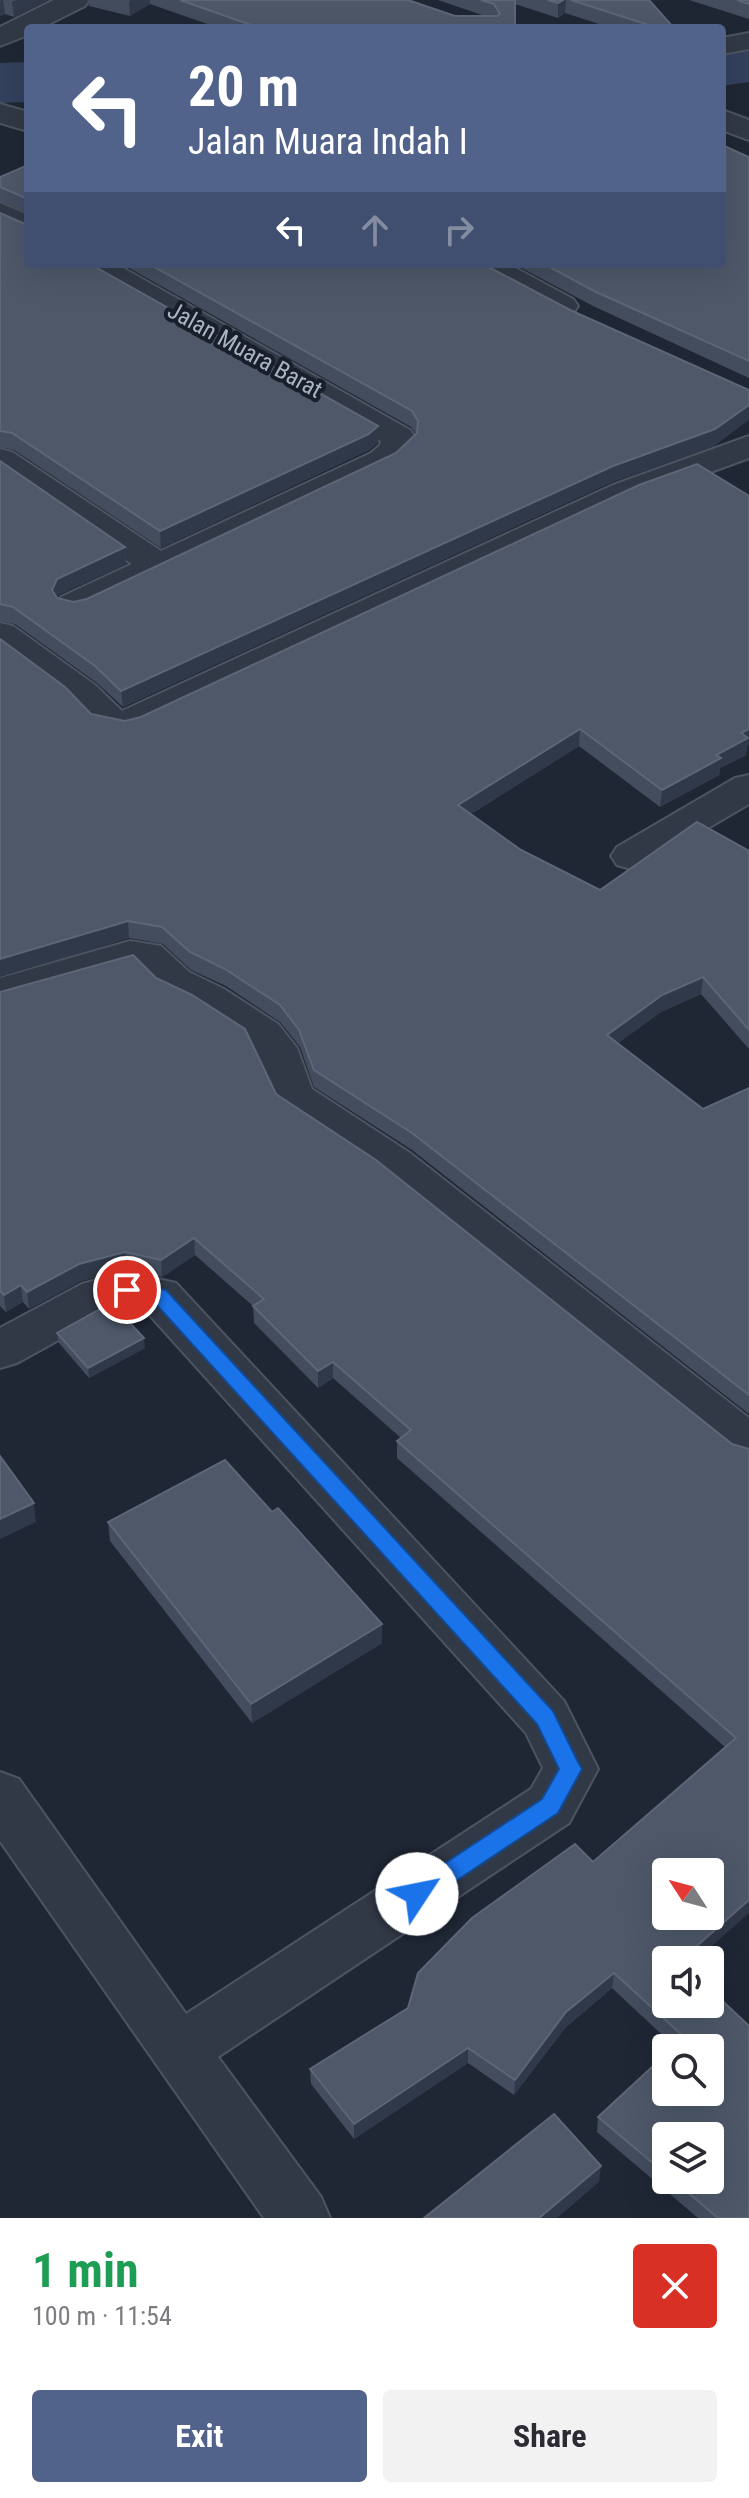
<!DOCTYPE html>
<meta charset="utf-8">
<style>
:root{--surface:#fff;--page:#f2f2f3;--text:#2b2b33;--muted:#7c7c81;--accent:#51628b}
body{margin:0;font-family:"Roboto Condensed",sans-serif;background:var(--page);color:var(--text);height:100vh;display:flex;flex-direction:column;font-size:30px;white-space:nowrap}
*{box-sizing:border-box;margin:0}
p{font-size:26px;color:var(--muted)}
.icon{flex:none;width:44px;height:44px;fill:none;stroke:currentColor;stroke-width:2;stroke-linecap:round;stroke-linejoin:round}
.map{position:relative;height:2218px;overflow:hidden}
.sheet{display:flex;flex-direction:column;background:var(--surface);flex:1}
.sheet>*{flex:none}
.top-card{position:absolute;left:24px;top:24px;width:702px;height:244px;border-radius:8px;box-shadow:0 8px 32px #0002;background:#51628b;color:#fff;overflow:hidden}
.needle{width:52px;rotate:306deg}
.fabs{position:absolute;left:652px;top:1858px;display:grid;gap:16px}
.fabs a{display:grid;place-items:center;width:72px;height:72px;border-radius:8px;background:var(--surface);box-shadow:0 8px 32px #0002;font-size:40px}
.pin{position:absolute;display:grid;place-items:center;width:68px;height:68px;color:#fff;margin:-34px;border:4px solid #fff;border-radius:50%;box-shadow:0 2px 8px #0007}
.me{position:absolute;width:88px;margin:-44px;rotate:56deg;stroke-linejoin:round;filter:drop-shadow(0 0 6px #0008)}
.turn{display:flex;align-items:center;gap:28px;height:168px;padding:0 32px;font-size:36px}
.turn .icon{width:104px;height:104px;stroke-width:2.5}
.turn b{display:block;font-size:56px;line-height:68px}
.lanes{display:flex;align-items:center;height:76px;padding:0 32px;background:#0003;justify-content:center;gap:40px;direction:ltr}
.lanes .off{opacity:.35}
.round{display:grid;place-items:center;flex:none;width:84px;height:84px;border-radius:8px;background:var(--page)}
.overview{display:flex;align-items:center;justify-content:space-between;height:136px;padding:0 32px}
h1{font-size:48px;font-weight:700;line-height:60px;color:#1e9e55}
.primary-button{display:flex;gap:16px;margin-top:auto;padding:16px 32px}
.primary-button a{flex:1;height:92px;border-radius:8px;background:var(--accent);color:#fff;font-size:32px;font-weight:700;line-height:92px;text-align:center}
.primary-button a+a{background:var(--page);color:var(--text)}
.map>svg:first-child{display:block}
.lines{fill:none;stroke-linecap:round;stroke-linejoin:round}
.river{fill:#33415d;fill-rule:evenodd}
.minor-casing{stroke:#4d5461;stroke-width:4}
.minor{fill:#323946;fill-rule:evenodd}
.wall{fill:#434d5e;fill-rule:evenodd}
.shaded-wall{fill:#303949}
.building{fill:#4e5869;stroke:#5d6677;stroke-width:2;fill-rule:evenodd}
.route{fill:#1a73e8;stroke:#114b97;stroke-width:2}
.labels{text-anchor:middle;stroke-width:8;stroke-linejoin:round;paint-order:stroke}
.far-street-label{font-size:24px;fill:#acb4c3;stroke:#181e2a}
</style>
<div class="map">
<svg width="749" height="2218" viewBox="0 0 749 2218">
<rect width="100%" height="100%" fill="#1f2735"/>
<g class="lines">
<!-- river -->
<g class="river">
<polygon points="749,42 749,82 722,86 722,46"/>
<polygon points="28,62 28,102 0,103 0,63"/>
</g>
<defs>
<g id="minor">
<polygon points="54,0 89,0 85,6 41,28 28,28 28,35 0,46 0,27"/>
<polygon points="749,33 749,49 722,54 722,38"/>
<polygon points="0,104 28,112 28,131 0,123"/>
<polygon points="722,110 749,120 749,140 722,130"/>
<polygon points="0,203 28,215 28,237 0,225"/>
<polygon points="77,264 116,264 410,430 415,437 414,449 395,467 87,613 74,616 61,613 56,605 61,597 132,564 0,474 0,449 12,452 161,551 371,453 380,445 381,441 82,271"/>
<polygon points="468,264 508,264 573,299 578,306 573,313 562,316 551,313 473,271"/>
<polygon points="749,436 749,458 637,499 141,731 127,735 95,729 69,701 0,651 0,623 13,626 95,685 122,711 613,485"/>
<polygon points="749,775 749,804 645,865 631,869 617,865 611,856 617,847 735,778"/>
<polygon points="130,941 161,946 189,972 224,989 278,1024 297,1048 312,1089 410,1153 749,1418 749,1464 732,1459 378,1175 278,1109 255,1053 248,1044 194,1009 159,992 135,969 0,1006 0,978"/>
<polygon points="127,1272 176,1283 564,1701 598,1769 569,1823 218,2057 321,2197 330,2218 264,2218 0,1841 0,1772 19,1779 186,2014 531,1789 543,1768 526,1733 145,1310 127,1308 111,1311 17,1363 0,1368 0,1328 82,1284"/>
</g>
</defs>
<!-- minor casing -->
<use href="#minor" class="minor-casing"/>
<!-- minor -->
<use href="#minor" class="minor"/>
</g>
<!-- wall -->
<g class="wall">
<polygon points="0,0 48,0 14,17 5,14 0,16"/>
<polygon points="88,0 408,0 455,16 485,16 438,0 649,0 674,28 611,28 565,13 558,18 515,4 515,28 219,28 150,4 130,16 89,6"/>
<polygon points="689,0 749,0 749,19"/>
<polygon points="749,157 749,378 593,306 514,264 722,264"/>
<polygon points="28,165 28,214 0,202 0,177"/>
<polygon points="0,213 25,224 28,264 378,442 369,450 161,548 14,450 0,447"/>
<polygon points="122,264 483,264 714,446 612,482 123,707 97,683 15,624 0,621 0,461 125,547 126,564 58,595 57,598 73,602 87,599 396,453 416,434 411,427"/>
<polygon points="639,485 747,746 746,755 720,768 719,775 660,807 579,746 471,814 521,850 600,890 749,851 749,1049 701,994 661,1012 618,1043 703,1109 749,1088 749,1414 412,1150 314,1087 300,1047 280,1022 226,986 191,970 163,944 129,938 0,977 0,639 91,714 125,721 141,717"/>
<path d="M0,992L276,1094L732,1444L749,1913L666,1960L710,2004L749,2218H698L597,2132L598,2117L674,2046L612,1988L565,2028L514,2095L468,2063L354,2139L311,2084L310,2069L408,2008L593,1862L725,1747L397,1458V1441L401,1438L333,1378L318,1388L254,1323L253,1306L195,1255L162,1277L126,1269L81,1281L29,1309L23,1302L6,1312L0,1306ZM666,2136L710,2180H666Z"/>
<polygon points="57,1333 145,1348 89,1378 59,1343"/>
<polygon points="108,1522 382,1624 382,1643 252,1723 110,1541"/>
</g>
<!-- shaded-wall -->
<g class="shaded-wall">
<polygon points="2,0 3,0 5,14 0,16 0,1"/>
<polygon points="17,0 48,0 14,17 12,2"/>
<polygon points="131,0 150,0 150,4 130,16 129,1"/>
<polygon points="563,0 566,0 565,13 558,18 558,3"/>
<polygon points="749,405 749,420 714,446 612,482 123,707 121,691 613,466"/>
<polygon points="378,426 378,442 369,450 161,548 160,531"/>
<polygon points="125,547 126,564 58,595 53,607 52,590 57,579"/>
<polygon points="580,729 579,746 458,822 458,805"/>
<polygon points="749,729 749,745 747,746 746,755 720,768 719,775 660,807 662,790 716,755 741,733"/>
<polygon points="128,921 129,938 0,977 0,959"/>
<polygon points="703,977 701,994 661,1012 606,1052 607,1035 662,995"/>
<polygon points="194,1238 195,1255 162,1277 161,1260"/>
<polygon points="125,1252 126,1269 81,1281 29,1309 27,1292 79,1264"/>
<polygon points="21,1285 23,1302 6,1312 4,1295"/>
<polygon points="144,1338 145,1348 89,1378 88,1368"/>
<polygon points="333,1362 333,1378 318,1388 318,1371"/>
<polygon points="34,1503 36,1522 0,1539 0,1519"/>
<polygon points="382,1624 382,1643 252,1723 251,1704"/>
<polygon points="749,1900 749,1913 696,1960 681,1960"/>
<polygon points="614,1973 612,1988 565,2028 514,2095 515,2080 566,2012"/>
<polygon points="468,2048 468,2063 354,2139 354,2124"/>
<polygon points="601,2166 599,2182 557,2218 539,2218"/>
</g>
<!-- building -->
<g class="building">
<polygon points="180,0 408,0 455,16 497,16 500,14 494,4 481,0 515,0 515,28 260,28"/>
<polygon points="548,0 563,0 558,3"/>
<polygon points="571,0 649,0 674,28 658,28"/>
<polygon points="737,0 749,0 749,4"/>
<polygon points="722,145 749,157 749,361 594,291 544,264 722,264"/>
<polygon points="28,165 28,199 0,187 0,177"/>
<polygon points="0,213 25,224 28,222 28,264 90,264 378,426 369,434 160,531 12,433 0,431"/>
<polygon points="149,264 483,264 570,310 749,390 749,405 715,429 613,466 121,691 95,666 13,607 0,604 0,461 125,547 57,579 52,590 57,598 73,602 87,599 396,453 417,433 418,421 412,411"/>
<polygon points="697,464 749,496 749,729 741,733 748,738 716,755 721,758 662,790 580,729 458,805 521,850 600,890 697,822 749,851 749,1030 703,977 662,995 607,1035 703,1109 749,1088 749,1395 412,1133 314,1070 299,1030 280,1005 225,969 190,952 162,927 128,921 0,959 0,639 65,687 91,714 125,721 141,717 639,485"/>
<path d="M133,955L156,978L192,995L245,1029L276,1094L376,1160L732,1444L749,1449V1900L681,1960H666V2004H710V1989L749,2026V2218H718L673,2180H710V2136H666V2174L598,2117L666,2054V2092H710V2048H672L684,2037L614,1973L566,2012L515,2080L468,2048L354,2124L310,2069L408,2008L418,1973L472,1918L575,1844L593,1862L736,1738L397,1441L411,1430L333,1362L318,1371L253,1306L264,1299L194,1238L161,1260L125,1252L79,1264L27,1292L21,1285L4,1295L0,1291V992ZM666,1872H710V1916H666Z"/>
<polygon points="111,1303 144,1338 88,1368 57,1333"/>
<polygon points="0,1456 34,1503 0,1519"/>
<polygon points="225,1460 272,1512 278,1508 382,1624 251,1704 108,1522"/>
<polygon points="554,2114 601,2166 539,2218 424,2218"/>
</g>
<!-- route -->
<polygon class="route" points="127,1282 166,1290 553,1711 578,1762 582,1769 558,1813 426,1901 417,1904 409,1901 406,1894 409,1887 542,1799 559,1769 537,1724 154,1302 120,1295 117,1290 120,1284"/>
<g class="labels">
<!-- far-street labels -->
<g class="far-street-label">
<text transform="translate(245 350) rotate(29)" y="8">Jalan Muara Barat</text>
</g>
</g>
</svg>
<div class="fabs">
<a><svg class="needle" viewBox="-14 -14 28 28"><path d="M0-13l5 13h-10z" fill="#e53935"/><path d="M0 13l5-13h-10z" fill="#7c7c81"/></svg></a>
<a><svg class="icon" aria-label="sound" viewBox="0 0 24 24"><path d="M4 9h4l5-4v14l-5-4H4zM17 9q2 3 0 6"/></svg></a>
<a><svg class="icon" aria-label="search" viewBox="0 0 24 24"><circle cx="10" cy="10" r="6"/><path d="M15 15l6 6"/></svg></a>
<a><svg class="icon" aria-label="layers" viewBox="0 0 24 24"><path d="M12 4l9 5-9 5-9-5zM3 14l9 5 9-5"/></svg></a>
</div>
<div class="pin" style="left:127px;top:1290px;background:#d93025"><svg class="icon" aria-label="arrive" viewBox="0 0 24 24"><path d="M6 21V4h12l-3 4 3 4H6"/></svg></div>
<svg class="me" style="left:417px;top:1894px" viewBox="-20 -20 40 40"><circle r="19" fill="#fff"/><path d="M0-13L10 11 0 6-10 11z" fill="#1a73e8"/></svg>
<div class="top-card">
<div class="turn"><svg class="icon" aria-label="left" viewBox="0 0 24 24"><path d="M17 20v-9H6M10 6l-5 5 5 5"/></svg><div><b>20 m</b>Jalan Muara Indah I</div></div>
<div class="lanes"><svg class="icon" aria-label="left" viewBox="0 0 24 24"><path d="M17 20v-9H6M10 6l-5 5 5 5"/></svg><svg class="icon off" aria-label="ahead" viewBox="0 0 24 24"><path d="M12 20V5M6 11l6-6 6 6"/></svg><svg class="icon off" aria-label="right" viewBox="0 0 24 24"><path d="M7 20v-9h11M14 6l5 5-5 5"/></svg></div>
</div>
</div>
<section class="sheet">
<div class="overview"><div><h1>1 min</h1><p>100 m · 11:54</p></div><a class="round" style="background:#d93025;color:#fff"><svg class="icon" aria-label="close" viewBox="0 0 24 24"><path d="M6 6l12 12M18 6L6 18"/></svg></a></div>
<div class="primary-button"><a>Exit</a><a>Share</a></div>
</section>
